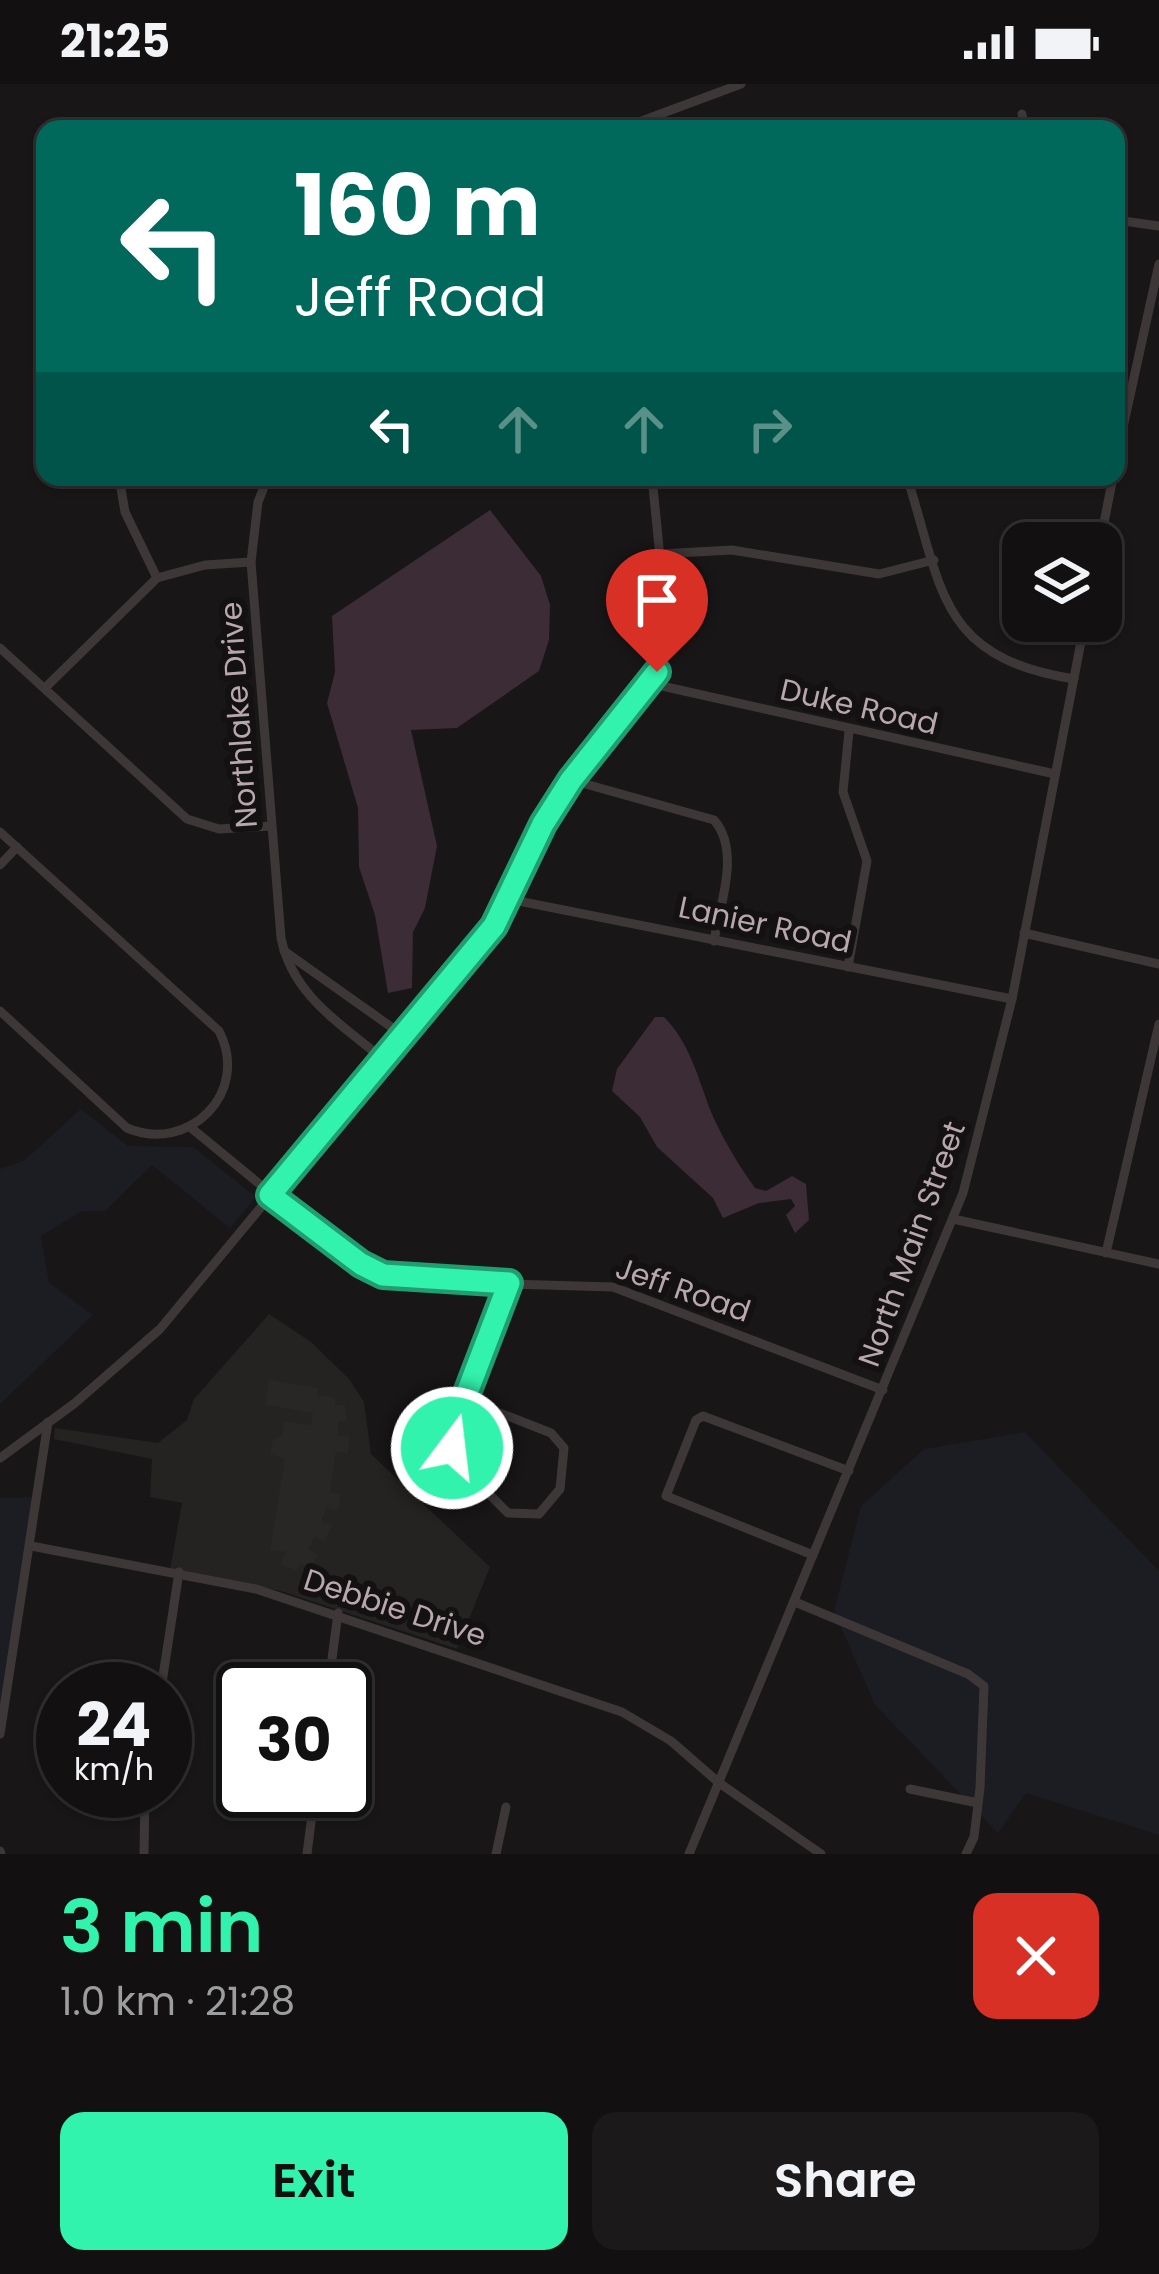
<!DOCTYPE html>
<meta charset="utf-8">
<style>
:root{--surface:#121010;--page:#1b1919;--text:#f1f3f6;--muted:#9c9d9f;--line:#313030;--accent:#32f3ae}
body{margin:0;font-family:Poppins,sans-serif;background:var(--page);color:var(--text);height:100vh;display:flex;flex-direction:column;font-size:45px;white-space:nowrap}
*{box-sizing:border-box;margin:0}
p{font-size:39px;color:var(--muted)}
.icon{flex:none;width:66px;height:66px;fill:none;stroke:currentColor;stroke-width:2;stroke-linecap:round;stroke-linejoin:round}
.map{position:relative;height:1770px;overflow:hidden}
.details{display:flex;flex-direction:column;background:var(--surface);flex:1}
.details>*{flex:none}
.hud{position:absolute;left:36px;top:36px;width:1089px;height:366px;border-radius:24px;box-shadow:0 3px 9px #0004,0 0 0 3px var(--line);background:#00695c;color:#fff;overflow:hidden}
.controls{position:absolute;left:1002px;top:438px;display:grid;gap:24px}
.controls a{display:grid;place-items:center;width:120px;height:120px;border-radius:24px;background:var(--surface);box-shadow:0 3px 9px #0004,0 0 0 3px var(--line);font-size:60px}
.speed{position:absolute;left:36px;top:1578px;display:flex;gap:24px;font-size:60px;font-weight:700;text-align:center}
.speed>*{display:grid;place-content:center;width:156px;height:156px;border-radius:50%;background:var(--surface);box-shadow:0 3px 9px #0004,0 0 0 3px var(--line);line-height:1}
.speed small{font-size:30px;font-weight:400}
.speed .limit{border:6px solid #111;border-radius:18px;background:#fff;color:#111}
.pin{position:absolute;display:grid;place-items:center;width:102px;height:102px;color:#fff;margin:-123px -51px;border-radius:50% 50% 50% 0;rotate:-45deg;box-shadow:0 0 12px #0007}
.pin .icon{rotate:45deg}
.me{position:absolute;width:132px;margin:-66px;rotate:15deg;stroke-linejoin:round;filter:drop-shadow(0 0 9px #0008)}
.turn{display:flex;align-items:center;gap:42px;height:252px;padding:0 60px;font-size:54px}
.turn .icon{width:156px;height:156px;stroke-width:2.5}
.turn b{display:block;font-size:84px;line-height:102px}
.lanes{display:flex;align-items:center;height:114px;padding:0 60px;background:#0003;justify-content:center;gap:60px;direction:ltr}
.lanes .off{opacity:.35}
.round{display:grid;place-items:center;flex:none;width:126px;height:126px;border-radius:24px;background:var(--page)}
.summary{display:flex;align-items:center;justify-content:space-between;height:204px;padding:0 60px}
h1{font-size:72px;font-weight:600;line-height:90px;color:var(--accent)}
.action{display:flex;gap:24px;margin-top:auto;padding:24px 60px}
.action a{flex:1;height:138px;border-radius:24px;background:var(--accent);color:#111;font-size:48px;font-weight:600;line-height:138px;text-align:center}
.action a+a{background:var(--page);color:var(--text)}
.status{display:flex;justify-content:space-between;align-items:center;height:84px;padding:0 60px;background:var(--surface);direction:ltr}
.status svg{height:33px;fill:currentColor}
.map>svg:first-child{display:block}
.built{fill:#252222}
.green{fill:#1c1c23}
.water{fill:#3c2c35}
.building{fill:#292626}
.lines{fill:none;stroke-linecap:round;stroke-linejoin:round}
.minor{stroke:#3d3738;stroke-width:9}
.route-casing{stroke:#209e71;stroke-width:30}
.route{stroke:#32f3ae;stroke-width:21}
.labels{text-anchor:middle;stroke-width:12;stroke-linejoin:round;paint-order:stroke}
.street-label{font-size:30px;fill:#b8a7ad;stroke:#131111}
</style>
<div class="status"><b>21:25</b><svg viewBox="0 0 49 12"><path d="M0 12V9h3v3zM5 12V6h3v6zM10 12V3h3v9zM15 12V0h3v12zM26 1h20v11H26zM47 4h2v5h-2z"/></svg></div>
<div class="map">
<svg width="1159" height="1770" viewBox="0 0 1159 1770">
<rect width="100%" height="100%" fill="#181616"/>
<!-- built -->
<polygon class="built" points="269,1230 311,1258 349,1295 364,1318 371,1370 490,1483 457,1565 281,1507 170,1486 182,1419 150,1413 152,1375 54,1355 55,1344 158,1359 187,1336 194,1315"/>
<!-- green -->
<g class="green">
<polygon points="81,1025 128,1062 193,1063 256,1113 230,1144 152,1081 105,1127 82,1127 41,1152 49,1199 93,1231 0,1320 0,1085 25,1076"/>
<polygon points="1025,1348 1159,1487 1159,1751 1026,1709 998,1749 875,1621 834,1527 861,1422 924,1365"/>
<polygon points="34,1413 0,1635 0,1414"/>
</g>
<!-- water -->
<g class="water">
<polygon points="490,426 541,492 550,521 549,556 539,587 457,644 411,646 437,762 425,824 413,848 412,904 388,909 375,831 359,783 358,724 327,619 335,588 332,532"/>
<path d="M655,933H664C693,962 699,1001 715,1037C726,1060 740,1083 755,1104L766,1107L792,1092L806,1100L809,1136L795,1149L786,1131L795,1122L791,1115L759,1119L723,1134L713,1114L657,1063L640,1033L612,1007L617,985Z"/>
</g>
<!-- building -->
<polygon class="building" points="269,1296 318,1304 317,1311 335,1313 335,1321 345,1321 347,1336 338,1338 338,1352 349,1352 348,1369 336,1368 330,1408 341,1411 337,1427 326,1424 321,1438 332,1441 325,1457 315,1453 308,1465 318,1471 309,1484 301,1480 296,1486 286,1483 280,1480 287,1468 270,1466 285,1375 270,1370 273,1355 281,1353 284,1337 311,1341 313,1329 265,1321"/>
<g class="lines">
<!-- minor -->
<g class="minor">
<polyline points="1022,30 1024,45"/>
<polyline points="620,45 741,0"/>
<polyline points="1116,136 1159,142"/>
<polyline points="1116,375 1159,180"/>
<polyline points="119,393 125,428 157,494"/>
<path d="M268,393L258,418L251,478L281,854C293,912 340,939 384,976"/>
<path d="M907,393C943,506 938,573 1074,595"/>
<polyline points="1100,459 1113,393"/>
<polyline points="659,470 732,466 879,490 934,476"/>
<polyline points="0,564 187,735 219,745 271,742"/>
<polyline points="653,600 1055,690"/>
<polyline points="45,604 157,494 205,481 251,478"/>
<path d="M571,696L714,736C741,767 720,820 714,857"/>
<path d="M0,748L219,947C251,1009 188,1070 127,1044L0,927"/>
<polyline points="0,781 17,763"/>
<polyline points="508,815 1012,915"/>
<polyline points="1024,849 1159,880"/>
<polyline points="284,867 404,952"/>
<polyline points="848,883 867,777 843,708 849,647"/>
<polyline points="190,1043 324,1153 383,1191 438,1198 613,1203 883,1306"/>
<polyline points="953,1135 1159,1180"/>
<polyline points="1106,1169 1159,940"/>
<polygon points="464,1315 551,1349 564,1364 560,1405 539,1430 508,1429 470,1391 452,1364 454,1343"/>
<polyline points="464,1315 509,1199"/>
<polyline points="0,1374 75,1319 160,1245 494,842 543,740 571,696 657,588 666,533 652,393"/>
<polyline points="31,1462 256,1505 622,1628 671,1657 718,1698 821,1770"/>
<polyline points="813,1471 666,1412 696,1336 703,1332 849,1387"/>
<polyline points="795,1518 968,1590 984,1602 980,1704 974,1753 966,1770"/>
<polyline points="161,1605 179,1488"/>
<polyline points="328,1605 338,1529"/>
<polyline points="0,1650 48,1338"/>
<polyline points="910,1705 978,1719"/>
<polyline points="0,1767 1,1770"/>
<polyline points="144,1770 145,1707"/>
<polyline points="307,1770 315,1707"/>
<polyline points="496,1770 506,1723"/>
<polyline points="689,1770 963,1109 1012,915 1085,537"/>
</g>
</g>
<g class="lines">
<defs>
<polyline id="route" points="452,1364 454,1343 509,1199 383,1191 361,1180 270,1111 494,842 543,740 571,696 657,588"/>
</defs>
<!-- route casing -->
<use href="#route" class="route-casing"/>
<!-- route -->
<use href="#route" class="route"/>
</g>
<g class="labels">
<!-- street labels -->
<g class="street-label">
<text transform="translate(859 623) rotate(13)" y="10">Duke Road</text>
<text transform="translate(239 631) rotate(-94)" y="10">Northlake Drive</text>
<text transform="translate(765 841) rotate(12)" y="10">Lanier Road</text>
<text transform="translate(912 1160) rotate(-70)" y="10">North Main Street</text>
<text transform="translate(683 1206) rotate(19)" y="10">Jeff Road</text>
<text transform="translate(395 1524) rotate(18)" y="10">Debbie Drive</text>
</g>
</g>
</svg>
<div class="controls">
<a><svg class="icon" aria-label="layers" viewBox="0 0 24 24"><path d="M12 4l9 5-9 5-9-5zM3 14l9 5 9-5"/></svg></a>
</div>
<div class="speed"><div>24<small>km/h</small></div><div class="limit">30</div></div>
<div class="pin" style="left:657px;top:588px;background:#d93025"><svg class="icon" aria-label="arrive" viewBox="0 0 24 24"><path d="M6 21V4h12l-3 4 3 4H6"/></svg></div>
<svg class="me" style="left:452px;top:1364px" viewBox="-20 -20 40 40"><circle r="17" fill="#32f3ae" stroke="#fff" stroke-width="3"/><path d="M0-11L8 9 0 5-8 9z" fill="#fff"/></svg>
<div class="hud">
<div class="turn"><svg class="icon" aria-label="left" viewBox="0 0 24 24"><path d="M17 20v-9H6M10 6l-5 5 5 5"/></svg><div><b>160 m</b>Jeff Road</div></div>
<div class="lanes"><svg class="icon" aria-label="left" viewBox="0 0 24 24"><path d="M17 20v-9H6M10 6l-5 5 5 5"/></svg><svg class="icon off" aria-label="ahead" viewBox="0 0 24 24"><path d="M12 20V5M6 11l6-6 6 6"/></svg><svg class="icon off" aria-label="ahead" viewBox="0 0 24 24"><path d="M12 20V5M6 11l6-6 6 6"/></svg><svg class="icon off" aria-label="right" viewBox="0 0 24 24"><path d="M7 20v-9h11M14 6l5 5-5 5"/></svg></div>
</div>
</div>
<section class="details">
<div class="summary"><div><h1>3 min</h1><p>1.0 km · 21:28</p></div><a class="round" style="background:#d93025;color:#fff"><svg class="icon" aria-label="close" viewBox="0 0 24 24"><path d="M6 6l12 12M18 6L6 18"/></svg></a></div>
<div class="action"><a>Exit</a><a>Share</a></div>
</section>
